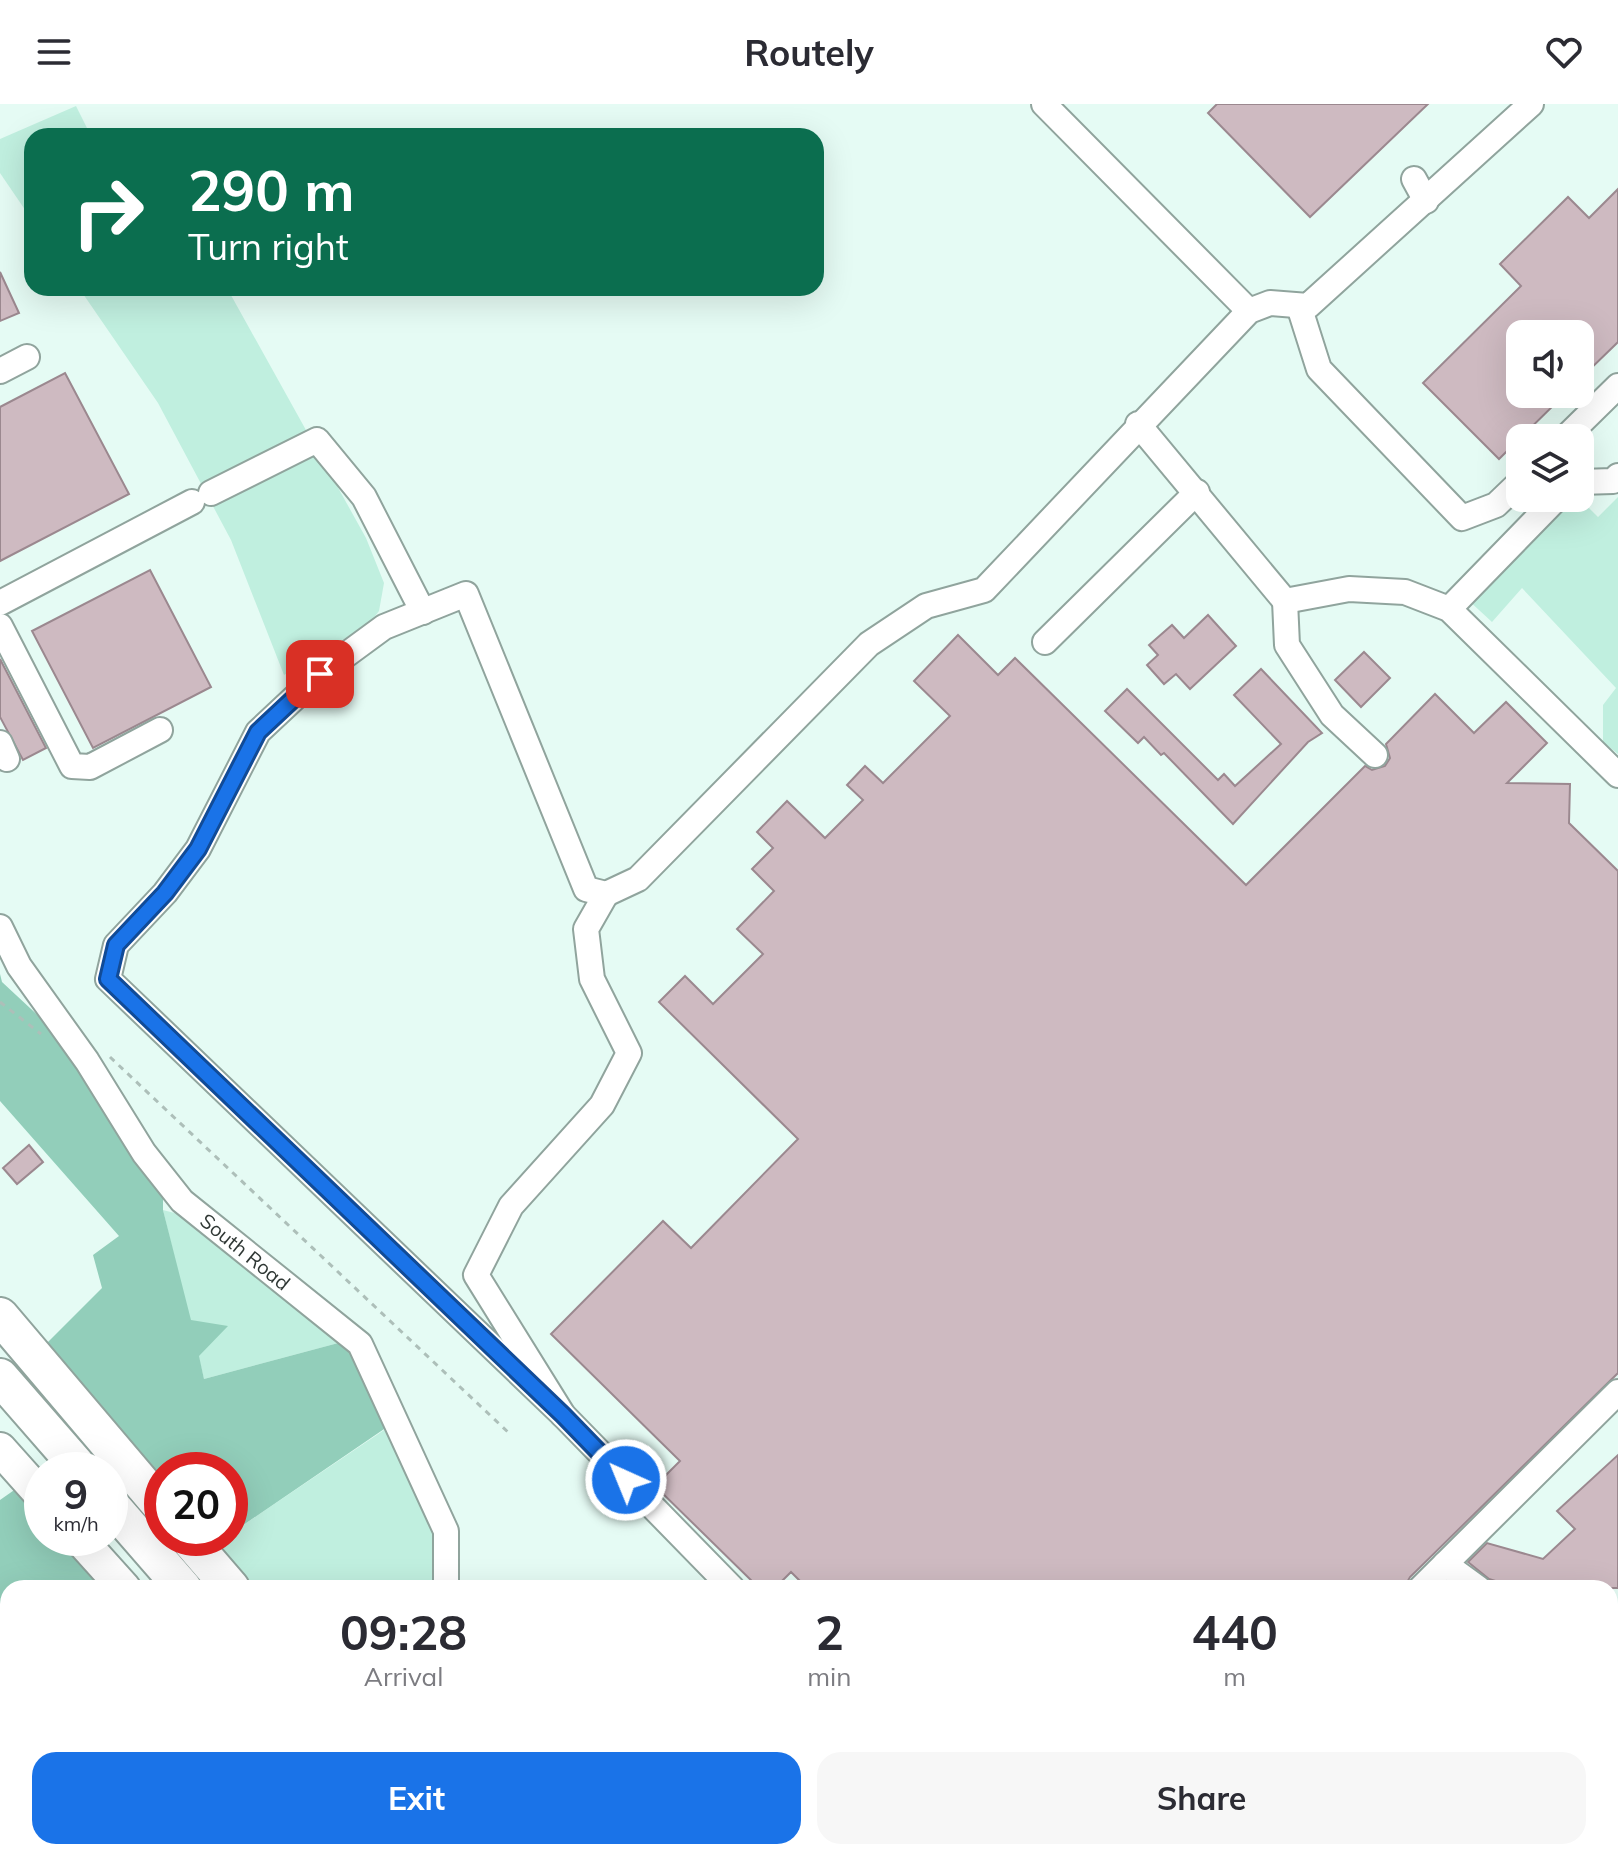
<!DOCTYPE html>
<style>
:root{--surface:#fff;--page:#f7f7f7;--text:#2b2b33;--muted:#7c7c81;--accent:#1a73e8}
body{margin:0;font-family:Mulish,sans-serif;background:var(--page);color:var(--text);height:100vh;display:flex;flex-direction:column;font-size:30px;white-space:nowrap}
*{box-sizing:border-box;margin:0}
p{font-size:26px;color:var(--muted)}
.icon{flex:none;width:44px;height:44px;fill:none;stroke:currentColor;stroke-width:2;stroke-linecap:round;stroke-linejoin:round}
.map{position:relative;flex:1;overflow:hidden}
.details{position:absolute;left:0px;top:1476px;width:1618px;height:280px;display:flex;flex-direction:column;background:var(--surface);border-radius:24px 24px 0 0;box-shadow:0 8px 32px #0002}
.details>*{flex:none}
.guide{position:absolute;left:24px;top:24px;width:800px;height:168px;border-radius:24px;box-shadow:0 8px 32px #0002;background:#0b6e4f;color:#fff;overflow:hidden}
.buttons{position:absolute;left:1506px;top:216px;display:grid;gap:16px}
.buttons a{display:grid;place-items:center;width:88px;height:88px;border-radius:16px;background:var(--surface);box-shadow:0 8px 32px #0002;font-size:40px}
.speed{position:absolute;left:24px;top:1348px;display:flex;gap:16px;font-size:40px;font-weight:700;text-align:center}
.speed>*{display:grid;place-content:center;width:104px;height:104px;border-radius:50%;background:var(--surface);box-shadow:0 8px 32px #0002;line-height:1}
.speed small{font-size:20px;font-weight:400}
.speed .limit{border:12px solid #d22;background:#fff;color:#111}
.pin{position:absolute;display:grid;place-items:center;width:68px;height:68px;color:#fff;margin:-34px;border-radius:16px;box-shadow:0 4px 12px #0006}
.me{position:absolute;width:88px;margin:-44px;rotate:316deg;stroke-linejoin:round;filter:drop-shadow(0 0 6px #0008)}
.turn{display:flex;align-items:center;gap:28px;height:168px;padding:0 32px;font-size:36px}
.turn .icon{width:104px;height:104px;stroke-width:2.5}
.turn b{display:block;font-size:56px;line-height:68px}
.eta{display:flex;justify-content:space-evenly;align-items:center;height:136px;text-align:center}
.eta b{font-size:48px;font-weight:700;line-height:56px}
.primary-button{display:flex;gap:16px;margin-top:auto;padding:16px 32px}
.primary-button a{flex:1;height:92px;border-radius:24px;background:var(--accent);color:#fff;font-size:32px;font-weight:700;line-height:92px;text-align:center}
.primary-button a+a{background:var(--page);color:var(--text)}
header{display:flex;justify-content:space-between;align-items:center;height:104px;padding:0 32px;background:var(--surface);font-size:36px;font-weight:700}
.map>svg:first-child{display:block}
.green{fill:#c0efdf}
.forest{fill:#92ceba}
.building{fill:#cebac1;stroke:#9b888f;stroke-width:2}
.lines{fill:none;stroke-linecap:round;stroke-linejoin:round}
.minor-casing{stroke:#90a49d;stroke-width:28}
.major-casing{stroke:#90a49d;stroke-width:36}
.highway-casing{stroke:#90a49d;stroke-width:40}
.path{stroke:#adbfb9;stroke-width:3;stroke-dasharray:6 6;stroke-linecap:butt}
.minor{stroke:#fff;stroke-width:24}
.major{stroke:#fff;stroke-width:32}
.highway{stroke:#fff;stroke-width:36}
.route-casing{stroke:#114b97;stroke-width:20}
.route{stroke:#1a73e8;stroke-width:14}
.labels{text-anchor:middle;stroke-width:7;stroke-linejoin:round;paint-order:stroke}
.street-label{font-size:20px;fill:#303835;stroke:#fff}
</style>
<header><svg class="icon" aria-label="menu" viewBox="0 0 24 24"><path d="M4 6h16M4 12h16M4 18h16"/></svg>Routely<svg class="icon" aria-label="heart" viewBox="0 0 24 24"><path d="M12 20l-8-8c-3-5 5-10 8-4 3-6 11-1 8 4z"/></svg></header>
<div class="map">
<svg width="1618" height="1756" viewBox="0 0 1618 1756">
<rect width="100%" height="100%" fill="#e5fbf4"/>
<!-- green -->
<g class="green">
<polygon points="76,2 91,32 32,32 32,116 0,69 0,35"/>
<polygon points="79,184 171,184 173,187 227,184 366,434 384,479 379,507 369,520 284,571 231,436 158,299"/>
<polygon points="1618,393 1618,650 1603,638 1603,601 1616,584 1522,484 1492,518 1467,495 1573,394 1579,394 1598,413"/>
<polygon points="163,1106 182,1111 342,1238 204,1275"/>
<polygon points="390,1322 446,1427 446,1484 256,1484 217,1439 230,1434 230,1430"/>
<polygon points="107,1748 293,1748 284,1756 99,1756"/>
</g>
<!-- forest -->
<g class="forest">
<polygon points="0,870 2,878 87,957 163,1088 163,1106 191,1216 228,1222 199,1252 204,1275 342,1238 365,1261 390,1321 230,1430 230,1366 162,1366 162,1375 45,1241 102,1184 93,1151 119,1132 0,997"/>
<polygon points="20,1382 42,1407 42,1434 66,1434 111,1484 8,1484 8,1606 0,1609 0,1396"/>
</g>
<!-- building -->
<g class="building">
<polygon points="1217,0 1428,0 1310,113 1208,9"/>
<polygon points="1618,85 1618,238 1580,275 1580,230 1520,230 1520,290 1565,290 1499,355 1423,279 1521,182 1500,160 1568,93 1589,114"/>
<polygon points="0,168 19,209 0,217"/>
<polygon points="65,269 129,390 0,457 0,303"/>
<polygon points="150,466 211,583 93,644 32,527"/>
<polygon points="1208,511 1236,542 1190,585 1176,570 1164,580 1147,561 1158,551 1149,541 1172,521 1184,534"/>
<polygon points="958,531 998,571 1015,554 1246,781 1365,662 1372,666 1385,662 1390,654 1386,640 1435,590 1474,629 1506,598 1547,639 1507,679 1570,680 1569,719 1618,767 1618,1269 1410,1473 1404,1484 807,1484 791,1468 775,1484 759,1484 655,1382 680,1357 551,1230 663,1117 691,1144 798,1035 659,898 685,872 713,900 763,850 737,825 774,787 752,765 773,744 757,728 787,697 825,734 863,696 847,681 865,662 883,679 950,612 914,577"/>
<polygon points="1364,548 1390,574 1361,603 1335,576"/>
<polygon points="0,555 46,644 23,656 0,613"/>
<polygon points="1261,565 1322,629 1308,638 1233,720 1164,649 1161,651 1144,633 1138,639 1105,607 1127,585 1218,676 1224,670 1235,682 1281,640 1234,591"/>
<polygon points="29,1041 43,1058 17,1080 3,1064"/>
<polygon points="1618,1351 1618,1484 1518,1484 1489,1475 1468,1458 1487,1439 1543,1455 1575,1425 1557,1407"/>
</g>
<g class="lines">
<defs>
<g id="minor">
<polyline points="1044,0 1249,207"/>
<polyline points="1414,75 1426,97"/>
<polyline points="1299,202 1319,265 1462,414 1496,401 1520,378"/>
<polyline points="0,267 27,253"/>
<polyline points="1138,320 1285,497 1349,485 1405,488 1449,505 1618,671"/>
<polyline points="1565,334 1618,282"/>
<polyline points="1580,378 1613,377 1618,372"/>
<polyline points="211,389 317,336 364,393 423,508"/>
<polyline points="1285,497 1287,541 1332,611 1375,651"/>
<polyline points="0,499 192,398"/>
<polyline points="1449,505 1557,394"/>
<polyline points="0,522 72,662 90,663 160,626"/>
<polyline points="1045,538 1197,388"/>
<polyline points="0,639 7,655"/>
<polyline points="606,790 586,825 592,875 629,949 602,1001 511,1102 476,1171 563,1311 732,1484"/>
<polyline points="0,823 19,862 87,957 144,1049 182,1097 360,1240 446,1427 446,1484"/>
<polyline points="563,1311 108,875 116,841 165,789 198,745 258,628 320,570 384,523 466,490 586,785 606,790 638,775 869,540 926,502 984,486 1249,207 1270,199 1308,202 1531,0"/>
<polyline points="1445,1460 1478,1484"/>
<polyline points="1421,1484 1618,1288"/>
<polyline points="0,1738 8,1732"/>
<polyline points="173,1748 184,1756"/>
<polyline points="512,1748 517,1756"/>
<polyline points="988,1748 996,1756"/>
<polyline points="1489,1748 1497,1756"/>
<polyline points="50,1756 59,1748"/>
<polyline points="205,1756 214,1748"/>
<polyline points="301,1756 310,1748"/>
<polyline points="1187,1756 1194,1748"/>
</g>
<g id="major">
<polyline points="0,1345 42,1392"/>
<polyline points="79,1434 124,1484"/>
<polyline points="345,1748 351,1756"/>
</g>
<g id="highway">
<polyline points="0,1212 162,1403"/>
<polyline points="0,1273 81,1366"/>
<polyline points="110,1400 183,1484"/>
<polyline points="188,1434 231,1484"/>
<polyline points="412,1748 419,1756"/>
<polyline points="454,1748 461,1756"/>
</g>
</defs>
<!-- minor casing -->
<use href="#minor" class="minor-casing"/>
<!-- major casing -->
<use href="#major" class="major-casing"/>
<!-- highway casing -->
<use href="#highway" class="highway-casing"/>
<!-- path -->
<g class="path">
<polyline points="0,898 41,930"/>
<polyline points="110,953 510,1330"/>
</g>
<!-- minor -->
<use href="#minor" class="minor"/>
<!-- major -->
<use href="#major" class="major"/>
<!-- highway -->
<use href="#highway" class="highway"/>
</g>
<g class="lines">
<defs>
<polyline id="route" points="320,570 258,628 198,745 165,789 116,841 108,875 563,1311 626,1376"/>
</defs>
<!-- route casing -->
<use href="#route" class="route-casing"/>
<!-- route -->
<use href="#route" class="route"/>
</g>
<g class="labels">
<!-- street labels -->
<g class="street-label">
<text transform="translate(245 1148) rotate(39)" y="7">South Road</text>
</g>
</g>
</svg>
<div class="buttons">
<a><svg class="icon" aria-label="sound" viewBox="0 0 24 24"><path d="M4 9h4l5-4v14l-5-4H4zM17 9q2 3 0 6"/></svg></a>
<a><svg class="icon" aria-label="layers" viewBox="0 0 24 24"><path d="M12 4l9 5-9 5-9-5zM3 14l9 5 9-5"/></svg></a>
</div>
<div class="speed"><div>9<small>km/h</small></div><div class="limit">20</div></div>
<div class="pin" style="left:320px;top:570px;background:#d93025"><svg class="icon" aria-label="arrive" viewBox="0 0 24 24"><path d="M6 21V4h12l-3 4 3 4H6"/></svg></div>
<svg class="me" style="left:626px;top:1376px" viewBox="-20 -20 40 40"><circle r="17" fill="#1a73e8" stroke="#fff" stroke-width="3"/><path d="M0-11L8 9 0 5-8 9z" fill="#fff"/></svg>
<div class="guide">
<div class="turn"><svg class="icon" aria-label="right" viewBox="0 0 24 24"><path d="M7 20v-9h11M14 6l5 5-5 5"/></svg><div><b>290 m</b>Turn right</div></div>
</div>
<section class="details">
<div class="eta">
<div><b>09:28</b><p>Arrival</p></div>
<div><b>2</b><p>min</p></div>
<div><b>440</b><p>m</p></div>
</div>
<div class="primary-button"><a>Exit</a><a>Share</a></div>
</section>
</div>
